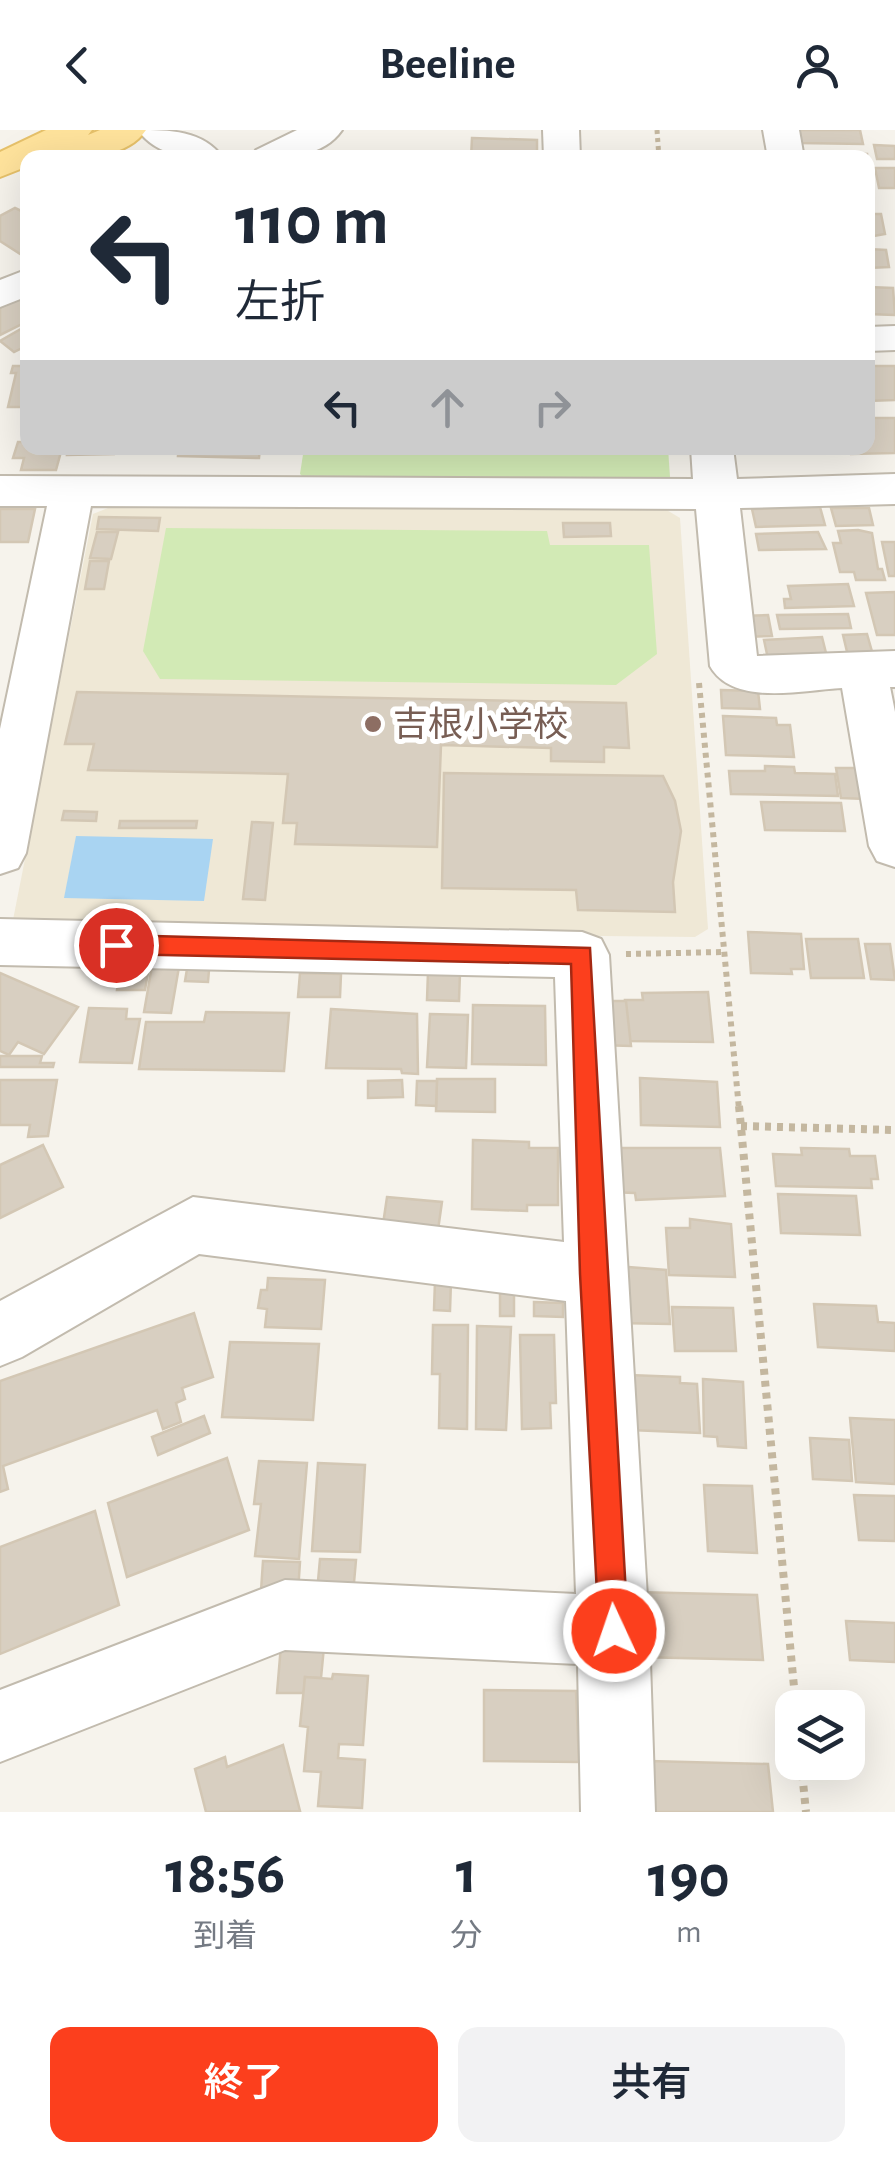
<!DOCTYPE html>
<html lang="ja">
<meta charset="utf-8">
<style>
:root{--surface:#fff;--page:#f2f2f3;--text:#1f2937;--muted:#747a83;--accent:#fc3f1d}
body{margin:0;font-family:"Alegreya Sans","Noto Sans JP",sans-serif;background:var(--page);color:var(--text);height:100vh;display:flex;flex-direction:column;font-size:38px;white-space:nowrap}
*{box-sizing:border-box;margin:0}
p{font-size:32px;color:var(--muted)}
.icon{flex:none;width:55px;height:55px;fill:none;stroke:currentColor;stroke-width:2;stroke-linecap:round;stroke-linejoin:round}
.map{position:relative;height:1682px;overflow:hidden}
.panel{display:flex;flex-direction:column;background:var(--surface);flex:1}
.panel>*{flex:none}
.hud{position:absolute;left:20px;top:20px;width:855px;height:305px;border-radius:20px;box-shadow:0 10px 40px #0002;background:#fff;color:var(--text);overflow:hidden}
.controls{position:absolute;left:775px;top:1560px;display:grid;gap:20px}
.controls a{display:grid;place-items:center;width:90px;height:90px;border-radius:20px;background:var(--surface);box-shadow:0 10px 40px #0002;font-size:50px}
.pin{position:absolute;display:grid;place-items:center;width:85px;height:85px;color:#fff;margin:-42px;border:5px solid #fff;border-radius:50%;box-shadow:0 2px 10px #0007}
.me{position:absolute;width:110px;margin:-55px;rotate:357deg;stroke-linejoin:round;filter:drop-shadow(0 0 8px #0008)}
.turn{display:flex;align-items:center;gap:35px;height:210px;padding:0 50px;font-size:45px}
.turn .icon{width:130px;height:130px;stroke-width:2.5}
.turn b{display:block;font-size:70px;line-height:85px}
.lanes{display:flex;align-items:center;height:95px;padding:0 50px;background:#0003;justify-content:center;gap:50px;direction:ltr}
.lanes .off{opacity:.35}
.eta{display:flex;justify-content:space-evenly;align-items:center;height:170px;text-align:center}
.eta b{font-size:60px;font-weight:600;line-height:70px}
.primary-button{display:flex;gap:20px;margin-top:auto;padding:20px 50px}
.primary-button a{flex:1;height:115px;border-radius:20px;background:var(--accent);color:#fff;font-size:40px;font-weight:600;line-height:115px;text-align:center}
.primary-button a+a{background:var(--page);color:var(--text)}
header{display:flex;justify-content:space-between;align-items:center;height:130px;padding:0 50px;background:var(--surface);font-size:45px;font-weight:600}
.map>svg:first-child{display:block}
.education{fill:#efe8d6}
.green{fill:#d2eab5}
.water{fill:#a9d4f2}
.building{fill:#d8cfc1;stroke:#d3c7b4;stroke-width:2.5}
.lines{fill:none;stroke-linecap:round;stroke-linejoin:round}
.minor-casing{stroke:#c2bbae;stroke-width:4}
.major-casing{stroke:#e6c16a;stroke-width:4}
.path-far2{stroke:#c4b79f;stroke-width:5;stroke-dasharray:4 4;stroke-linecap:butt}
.path-far1{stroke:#c4b79f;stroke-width:6;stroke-dasharray:5 5;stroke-linecap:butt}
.path{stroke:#c4b79f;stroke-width:8;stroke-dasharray:6 6;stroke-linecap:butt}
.minor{fill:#fff;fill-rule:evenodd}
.major{fill:#ffe39c;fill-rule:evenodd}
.route{fill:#fc3f1d;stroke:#a42913;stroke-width:2.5}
.education-dot{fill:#8d6e63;stroke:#fff;stroke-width:4}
.labels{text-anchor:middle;stroke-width:10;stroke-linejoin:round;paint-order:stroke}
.education-label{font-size:35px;fill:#785e54;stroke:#fff;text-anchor:start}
</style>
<header><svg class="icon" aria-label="back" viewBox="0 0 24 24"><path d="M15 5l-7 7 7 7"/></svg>Beeline<svg class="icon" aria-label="person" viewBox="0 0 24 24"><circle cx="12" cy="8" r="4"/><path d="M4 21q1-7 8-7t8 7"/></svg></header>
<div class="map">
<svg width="895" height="1682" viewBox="0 0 895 1682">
<rect width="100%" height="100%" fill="#f6f3ec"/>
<!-- education -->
<polygon class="education" points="108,378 665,379 680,388 708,799 695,807 11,800 93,384"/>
<!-- green -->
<g class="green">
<polygon points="304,318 668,318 670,347 658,351 306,350 300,344"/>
<polygon points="166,398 547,401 550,415 649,415 657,524 616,555 160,549 143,521"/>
</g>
<!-- water -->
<polygon class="water" points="76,706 213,709 204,771 64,768"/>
<!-- building -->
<g class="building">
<polygon points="797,0 860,0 863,14 800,13"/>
<polygon points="472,8 537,10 537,28 471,28"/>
<polygon points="874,15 895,16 895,29 877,29"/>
<polygon points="802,23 867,24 867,28 803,28"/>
<polygon points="875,38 895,38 895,58 879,58"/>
<polygon points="15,78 28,84 28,129 0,111 0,86"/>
<polygon points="868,84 881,84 885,104 868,107"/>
<polygon points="868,119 886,120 889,137 868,138"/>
<polygon points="868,157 893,158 895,185 868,184"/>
<polygon points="27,164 28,191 0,205 0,178"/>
<polygon points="28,195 28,215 14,222 0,211"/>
<polygon points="13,236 28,236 28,277 8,277 16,243 11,243"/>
<polygon points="868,236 895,236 895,270 868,271"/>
<polygon points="868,288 895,288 895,323 851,324 849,318 868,318"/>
<polygon points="18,312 28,312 28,318 62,318 56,340 21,340 24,328 13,328"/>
<polygon points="68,318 115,318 114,324 67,325"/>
<polygon points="179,318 260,318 259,328 178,326"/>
<polygon points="820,377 825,395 756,397 752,379"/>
<polygon points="831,378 869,378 873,395 836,396"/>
<polygon points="0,379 35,379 28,412 0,412"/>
<polygon points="99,387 160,388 158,401 97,399"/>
<polygon points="563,393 610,393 611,406 564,407"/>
<polygon points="858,400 872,403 878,439 882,439 885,450 856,450 854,442 840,442 833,413 841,413 838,401"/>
<polygon points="97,402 118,402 111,429 90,428"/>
<polygon points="818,402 826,419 759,420 756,404"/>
<polygon points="882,412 895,412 895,446 889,446"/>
<polygon points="90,431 109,431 104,459 85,459"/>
<polygon points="848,454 854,476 785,478 784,469 791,469 788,456"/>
<polygon points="895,462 895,505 877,505 866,463"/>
<polygon points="848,484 851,498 780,499 777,485"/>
<polygon points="768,485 772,506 745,507 741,486"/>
<polygon points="867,504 873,525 848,526 843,505"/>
<polygon points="822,507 827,527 768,529 764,510"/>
<polygon points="721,560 758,561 760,579 722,578"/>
<polygon points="77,562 626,573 629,618 604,617 604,632 551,631 551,618 441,615 437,717 295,714 297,693 283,693 288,644 88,640 94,614 65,614"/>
<polygon points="723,586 776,588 777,595 790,595 794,627 726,625"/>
<polygon points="765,636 794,637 795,643 835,644 838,666 731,664 729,641 765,641"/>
<polygon points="836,638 860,638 865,669 841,668"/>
<polygon points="444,643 663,646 675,671 681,701 673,752 675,782 578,780 576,760 442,758"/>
<polygon points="761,672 841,673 845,701 765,700"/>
<polygon points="64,681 97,682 96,691 62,690"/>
<polygon points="120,691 197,691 196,698 119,698"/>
<polygon points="252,692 273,693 265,770 243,769"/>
<polygon points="748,802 801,804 804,839 791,839 792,844 751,843"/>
<polygon points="806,809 858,809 864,848 811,848"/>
<polygon points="865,814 890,814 895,850 871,849"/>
<polygon points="121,836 149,837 145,860 117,860"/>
<polygon points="152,836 179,837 171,883 144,882"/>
<polygon points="187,839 209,840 208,852 185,851"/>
<polygon points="428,842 460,843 459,871 427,870"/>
<polygon points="0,843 78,877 44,924 18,912 9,925 0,921"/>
<polygon points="300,843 341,844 340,867 298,867"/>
<polygon points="708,862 713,912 628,911 625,870 643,870 642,863"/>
<polygon points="596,871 626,871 631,916 598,915"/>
<polygon points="473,875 545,876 546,935 472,934"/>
<polygon points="89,878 127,879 126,889 140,889 132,933 80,932"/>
<polygon points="331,879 417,884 418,944 402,943 401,939 326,938"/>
<polygon points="206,882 289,883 284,941 139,939 146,892 204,892"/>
<polygon points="430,884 468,885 466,938 427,937"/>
<polygon points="0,926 42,926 40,933 54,933 53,937 0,937"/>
<polygon points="640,948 717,952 720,997 641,995"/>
<polygon points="437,949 495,949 495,982 436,981"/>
<polygon points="0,950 57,950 48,1006 28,1007 30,995 0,995"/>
<polygon points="402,950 403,967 368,968 368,951"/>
<polygon points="417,951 437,951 436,976 416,975"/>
<polygon points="473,1010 529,1012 529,1018 558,1018 558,1075 527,1075 527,1081 472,1079"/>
<polygon points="43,1015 63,1057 0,1088 0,1035"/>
<polygon points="605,1018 720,1018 725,1066 636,1070 635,1063 608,1062"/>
<polygon points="801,1018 849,1019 850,1026 875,1026 878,1049 871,1049 872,1058 776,1056 773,1024 802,1025"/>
<polygon points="778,1064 856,1066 860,1105 781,1103"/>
<polygon points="387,1067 442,1072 437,1107 382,1101"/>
<polygon points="690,1089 731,1094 735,1147 669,1145 666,1098 690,1098"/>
<polygon points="615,1136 666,1140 670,1194 617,1193"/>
<polygon points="268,1148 325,1150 321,1199 265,1197 267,1179 258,1178 261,1160 267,1160"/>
<polygon points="435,1151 451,1151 450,1181 434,1180"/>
<rect x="500" y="1157" width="14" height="29"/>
<polygon points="534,1172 563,1173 563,1187 534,1186"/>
<polygon points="814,1174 876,1176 878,1192 895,1193 895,1221 818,1217"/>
<polygon points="672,1177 733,1178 736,1221 675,1221"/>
<polygon points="194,1183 213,1247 182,1258 185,1269 176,1273 181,1292 163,1299 157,1280 3,1336 8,1359 0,1362 0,1251"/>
<polygon points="433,1195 468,1195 467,1299 439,1298 440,1244 432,1244"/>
<polygon points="477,1196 511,1197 506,1300 476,1299"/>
<polygon points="520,1205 554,1205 556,1273 550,1273 551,1298 522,1299"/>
<polygon points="230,1212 319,1214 313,1290 222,1287"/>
<polygon points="629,1245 680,1247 680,1253 697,1254 700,1303 631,1300"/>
<polygon points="703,1249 743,1252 746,1318 718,1316 717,1307 704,1306"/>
<polygon points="204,1286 210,1303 158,1325 152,1307"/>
<polygon points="850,1288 895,1290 895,1354 856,1352"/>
<polygon points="810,1308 849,1310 852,1351 813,1349"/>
<polygon points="227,1328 249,1400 127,1447 108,1373"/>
<polygon points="259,1331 307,1333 299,1429 255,1426 261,1374 254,1374"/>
<polygon points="318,1333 365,1335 360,1422 312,1421"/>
<polygon points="704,1355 752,1356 757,1423 708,1421"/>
<polygon points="854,1365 895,1366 895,1411 859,1410"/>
<polygon points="95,1381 119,1475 0,1524 0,1417"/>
<polygon points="320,1429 356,1430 353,1464 317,1462"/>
<polygon points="263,1431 300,1432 298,1462 261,1461"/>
<polygon points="635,1462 757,1465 763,1530 638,1527"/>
<polygon points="846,1491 895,1493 895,1532 850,1530"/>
<polygon points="281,1515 324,1517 321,1548 305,1547 304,1563 277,1563"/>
<polygon points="333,1544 368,1546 363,1615 339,1614 338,1628 365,1630 362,1678 318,1676 321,1642 304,1641 308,1597 300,1596 305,1547 332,1549"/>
<polygon points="484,1560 576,1561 579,1632 484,1631"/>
<polygon points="283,1615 300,1681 206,1682 195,1639 225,1627 227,1637"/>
<polygon points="649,1631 768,1634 773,1682 651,1682"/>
</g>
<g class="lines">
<defs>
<g id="minor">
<path d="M138,0C169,0 203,0 223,28C192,28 158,28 138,0Z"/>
<path d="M297,0H342C322,29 282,28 251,28L256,20Z"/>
<polygon points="543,0 579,0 580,28 544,28"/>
<polygon points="763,0 799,0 804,28 768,28"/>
<polygon points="28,139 28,166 0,177 0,150"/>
<polygon points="895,196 895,220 868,221 868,197"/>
<path d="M691,318H733L737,349L895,344V374L740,378L757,526L895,521V557H890L895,582V737L877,731L869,716L842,558C802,560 733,577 710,536L696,379L91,376L26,723L18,738L0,744V599L47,376H0V346L693,349Z"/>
<polygon points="0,789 582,802 601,809 609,825 649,1501 655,1682 581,1682 578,1534 285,1520 0,1632 0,1560 285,1450 576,1464 566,1171 199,1124 22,1227 0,1236 0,1171 193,1067 564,1112 555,847 0,835"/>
</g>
<path id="major" d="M46,0H92L88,5L100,0H146C126,29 82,28 51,28L54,23L28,28V36L0,47V22Z"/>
</defs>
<!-- minor casing -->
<use href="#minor" class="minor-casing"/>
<!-- major casing -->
<use href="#major" class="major-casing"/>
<!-- path-far2 -->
<polyline class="path-far2" points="657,0 659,28"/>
<!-- path-far1 -->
<g class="path-far1">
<polyline points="699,553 739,979"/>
<polyline points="626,824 724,822"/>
</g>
<!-- path -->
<g class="path">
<polyline points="739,976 796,1578"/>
<polyline points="741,996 895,1000"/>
<polyline points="801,1632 806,1682"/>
</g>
<!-- minor -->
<use href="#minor" class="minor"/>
<!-- major -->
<use href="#major" class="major"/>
</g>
<!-- route -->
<polygon class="route" points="116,805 590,818 628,1501 624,1512 614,1516 603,1512 599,1501 580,1144 571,834 116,824 105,815"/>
<!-- markers -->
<circle class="education-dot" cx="373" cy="594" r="10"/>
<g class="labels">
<!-- education labels -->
<g class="education-label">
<text x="393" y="606">吉根小学校</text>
</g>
</g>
</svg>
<div class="controls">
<a><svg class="icon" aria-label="layers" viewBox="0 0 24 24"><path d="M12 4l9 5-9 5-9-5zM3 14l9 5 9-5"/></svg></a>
</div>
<div class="pin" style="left:116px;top:815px;background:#d93025"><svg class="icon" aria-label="arrive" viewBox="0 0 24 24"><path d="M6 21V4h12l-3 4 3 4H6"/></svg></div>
<svg class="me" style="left:614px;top:1501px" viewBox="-20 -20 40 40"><circle r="17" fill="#fc3f1d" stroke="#fff" stroke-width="3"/><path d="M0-11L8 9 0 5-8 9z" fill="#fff"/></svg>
<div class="hud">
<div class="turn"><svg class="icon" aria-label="left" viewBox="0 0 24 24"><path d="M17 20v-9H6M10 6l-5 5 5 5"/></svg><div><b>110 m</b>左折</div></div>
<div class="lanes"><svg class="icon" aria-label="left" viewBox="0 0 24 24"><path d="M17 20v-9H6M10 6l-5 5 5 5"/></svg><svg class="icon off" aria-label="ahead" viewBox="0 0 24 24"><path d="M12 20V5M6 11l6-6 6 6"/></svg><svg class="icon off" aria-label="right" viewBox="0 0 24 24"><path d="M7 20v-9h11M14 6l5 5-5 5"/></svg></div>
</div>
</div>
<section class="panel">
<div class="eta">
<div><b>18:56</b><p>到着</p></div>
<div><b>1</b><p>分</p></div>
<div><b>190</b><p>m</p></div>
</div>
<div class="primary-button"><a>終了</a><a>共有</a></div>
</section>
